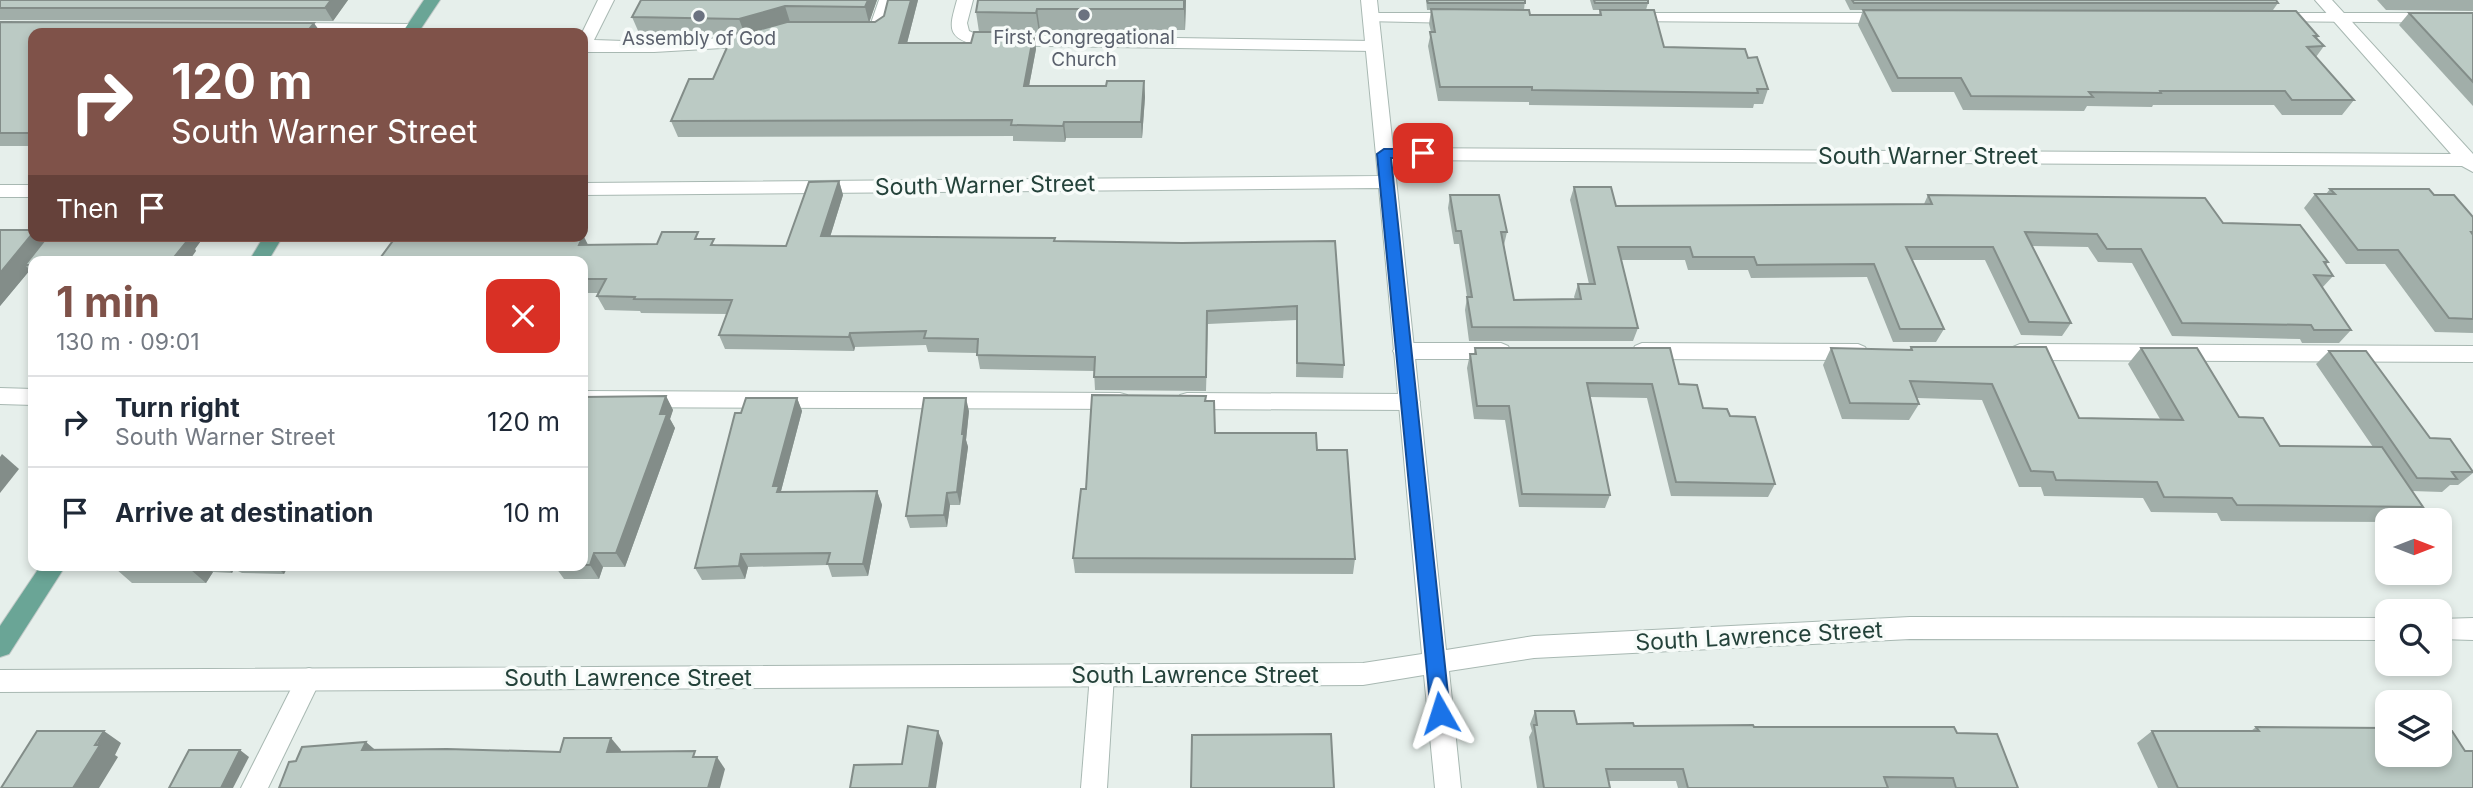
<!DOCTYPE html>
<meta charset="utf-8">
<style>
:root{--surface:#fff;--page:#f2f2f3;--text:#1f2937;--muted:#747a83;--line:#e0e1e3;--accent:#7f5249}
body{margin:0;font-family:Inter,sans-serif;background:var(--page);color:var(--text);height:100vh;display:flex;flex-direction:column;font-size:26px;white-space:nowrap}
*{box-sizing:border-box;margin:0}
p{font-size:23px;color:var(--muted)}
.icon{flex:none;width:38px;height:38px;fill:none;stroke:currentColor;stroke-width:2;stroke-linecap:round;stroke-linejoin:round}
.map{position:relative;flex:1;overflow:hidden}
.side{position:absolute;left:28px;top:256px;width:560px;height:315px;display:flex;flex-direction:column;background:var(--surface);border-radius:14px;box-shadow:0 4px 10px #0003}
.side>*{flex:none}
.top-card{position:absolute;left:28px;top:28px;width:560px;height:214px;border-radius:14px;box-shadow:0 4px 10px #0003;background:#7f5249;color:#fff;overflow:hidden}
.needle{width:46px;rotate:90deg}
.buttons{position:absolute;left:2375px;top:508px;display:grid;gap:14px}
.buttons a{display:grid;place-items:center;width:77px;height:77px;border-radius:14px;background:var(--surface);box-shadow:0 4px 10px #0003;font-size:35px}
.pin{position:absolute;display:grid;place-items:center;width:60px;height:60px;color:#fff;margin:-30px;border-radius:14px;box-shadow:0 4px 10px #0006}
.me{position:absolute;width:77px;margin:-38px;rotate:354deg;stroke-linejoin:round;filter:drop-shadow(0 0 5px #0008)}
.turn{display:flex;align-items:center;gap:24px;height:147px;padding:0 28px;font-size:32px}
.turn .icon{width:91px;height:91px;stroke-width:2.5}
.turn b{display:block;font-size:49px;line-height:60px}
.then{display:flex;align-items:center;height:66px;padding:0 28px;background:#0003;gap:14px;font-size:26px}
.round{display:grid;place-items:center;flex:none;width:74px;height:74px;border-radius:14px;background:var(--page)}
.overview{display:flex;align-items:center;justify-content:space-between;height:119px;padding:0 28px}
h1{font-size:42px;font-weight:700;line-height:52px;color:var(--accent)}
ul{padding:0;list-style:none}
li{display:flex;align-items:center;gap:21px;height:91px;padding:0 28px;border-top:2px solid var(--line)}
li div{flex:1}
li b{display:block;font-size:26px}
li em{font-style:normal}
.map>svg:first-child{display:block}
.lines{fill:none;stroke-linecap:round;stroke-linejoin:round}
.service-casing{stroke:#a8b8b2;stroke-width:2}
.minor-casing{stroke:#a8b8b2;stroke-width:2}
.primary-casing{stroke:#c2cac8;stroke-width:2}
.service{fill:#fff;fill-rule:evenodd}
.minor{fill:#fff;fill-rule:evenodd}
.primary{fill:#6aa596;fill-rule:evenodd}
.wall{fill:#a1aea9}
.shaded-wall{fill:#838d89}
.building{fill:#bbcac4;stroke:#838d89;stroke-width:2}
.route{fill:#1a73e8;stroke:#114b97;stroke-width:2}
.worship-dot{fill:#6b7280;stroke:#f7fbf9;stroke-width:2.5}
.labels{text-anchor:middle;stroke-width:7;stroke-linejoin:round;paint-order:stroke}
.far-worship-label{font-size:19px;fill:#5b616d;stroke:#f7fbf9}
.street-label{font-size:23px;fill:#24423a;stroke:#f7fbf9}
</style>
<div class="map">
<svg width="2473" height="788" viewBox="0 0 2473 788">
<rect width="100%" height="100%" fill="#e6efeb"/>
<g class="lines">
<defs>
<g id="service">
<polygon points="598,0 614,0 594,40 654,42 756,36 764,41 756,46 654,52 583,52 582,33"/>
<polygon points="879,0 895,0 885,31 877,36 857,34 855,31 857,28 870,26"/>
<path d="M957,0H973L967,23L969,31L978,35L1373,41L1381,46L1373,51L976,45C945,37 950,26 957,0Z"/>
<polygon points="1371,13 1456,13 1464,18 1456,23 1365,21 1363,18 1365,15"/>
<polygon points="1628,13 1886,13 1894,18 1886,23 1622,21 1620,18 1622,15"/>
<polygon points="2276,13 2473,13 2473,23 2270,21 2268,18 2270,15"/>
<polygon points="289,23 413,24 421,29 415,33 283,31 281,28"/>
<polygon points="1403,343 1501,343 1508,346 1511,351 1508,356 1501,359 1403,359 1396,356 1393,351 1396,346"/>
<polygon points="1642,343 1858,344 1865,347 1868,352 1865,357 1858,360 1642,359 1635,356 1632,351 1635,346"/>
<polygon points="2020,344 2473,346 2473,362 2020,360 2013,357 2010,352 2013,347"/>
<polygon points="0,388 33,389 33,405 0,404"/>
<polygon points="583,391 1120,393 1127,395 1131,401 1127,407 1120,409 583,407"/>
<polygon points="1187,393 1409,394 1416,396 1420,402 1416,408 1409,410 1187,409 1180,407 1176,401 1180,395"/>
<polygon points="1102,664 1111,667 1114,675 1107,788 1081,788 1090,675 1093,667"/>
<polygon points="309,668 318,671 321,679 268,788 241,788 300,671"/>
</g>
<g id="minor">
<polygon points="1361,0 1377,0 1393,148 2451,154 2315,0 2332,0 2473,154 2473,172 2462,166 1394,160 1446,650 1534,636 1910,617 2387,618 2387,640 1910,639 1534,658 1449,671 1461,788 1435,788 1424,675 1363,685 0,692 0,670 1363,663 1422,654 1379,188 583,195 583,183 1378,176"/>
<rect x="0" y="185" width="33" height="12"/>
<polygon points="2473,618 2473,640 2440,639 2440,619"/>
</g>
<g id="primary">
<polygon points="424,0 440,0 418,33 402,33"/>
<polygon points="264,236 283,236 268,261 249,261"/>
<polygon points="41,565 66,565 9,654 0,657 0,626"/>
</g>
</defs>
<!-- service casing -->
<use href="#service" class="service-casing"/>
<!-- minor casing -->
<use href="#minor" class="minor-casing"/>
<!-- primary casing -->
<use href="#primary" class="primary-casing"/>
<!-- service -->
<use href="#service" class="service"/>
<!-- minor -->
<use href="#minor" class="minor"/>
<!-- primary -->
<use href="#primary" class="primary"/>
</g>
<!-- wall -->
<g class="wall">
<polygon points="0,0 348,0 333,21 0,20"/>
<polygon points="877,0 869,22 875,22 884,16 888,0 918,0 907,43 971,43 979,32 976,12 978,0 1186,0 1185,30 1040,30 1039,33 1034,33 1036,49 1029,86 1106,86 1144,81 1145,97 1142,138 1066,138 1065,142 1013,141 1013,136 678,137 671,121 713,79 732,35 639,33 632,17"/>
<polygon points="1426,0 1525,0 1524,10 1530,15 1599,15 1600,10 1593,10 1590,0 1648,0 1648,3 1646,10 1664,47 1748,58 1768,89 1763,104 1754,104 1753,108 1529,105 1529,102 1438,101 1428,46 1431,32 1429,24 1431,10 1427,10"/>
<polygon points="1845,0 2276,0 2278,3 2273,10 1850,10"/>
<polygon points="2377,0 2473,0 2473,11 2386,10"/>
<polygon points="1863,10 2318,36 2317,39 2324,46 2316,57 2354,100 2342,115 2282,115 2274,105 2153,105 2152,107 2087,106 2084,111 1963,110 1954,92 1892,92 1858,25"/>
<polygon points="2409,13 2473,13 2473,106 2399,25"/>
<polygon points="0,22 33,33 33,146 0,146"/>
<polygon points="839,181 843,195 830,237 1182,243 1335,241 1344,365 1343,378 1296,377 1297,320 1208,324 1206,391 1095,390 1094,371 980,369 977,353 928,352 926,345 855,347 854,351 725,349 719,335 727,314 641,313 640,311 605,310 597,296 599,293 583,293 583,261 451,238 583,235 588,245 657,244 700,239 716,245 786,246"/>
<polygon points="1574,187 1616,206 1924,204 1928,195 2223,223 2328,262 2326,265 2333,276 2322,288 2351,330 2339,343 2302,343 2300,339 2172,336 2132,263 2098,262 2088,247 2032,246 2071,323 2062,336 2021,335 1985,260 1912,260 1944,329 1936,342 1893,342 1867,277 1751,278 1748,270 1688,270 1685,260 1621,260 1638,328 1633,341 1469,341 1465,310 1467,297 1459,244 1454,244 1448,208 1450,195 1507,232 1504,245 1514,300 1575,299 1574,297 1578,284 1589,284 1570,200"/>
<polygon points="2330,189 2434,195 2473,217 2473,333 2435,332 2385,264 2346,264 2304,208 2315,194 2326,194"/>
<polygon points="0,230 45,240 203,238 195,249 196,251 33,261 33,273 30,270 0,306"/>
<polygon points="1911,347 2079,418 2160,419 2128,364 2141,348 2280,446 2373,447 2316,364 2329,351 2430,438 2473,473 2458,485 2450,485 2442,492 2412,491 2423,507 2408,520 2387,520 2387,522 2221,521 2217,513 2151,512 2143,498 2044,496 2041,487 2019,487 1982,400 1917,398 1919,404 1909,420 1842,419 1823,365 1831,348 1909,350"/>
<polygon points="1475,348 1679,384 1703,408 1730,416 1775,484 1768,497 1671,496 1647,398 1590,397 1610,495 1605,508 1519,507 1505,420 1474,419 1467,368 1470,354 1474,354"/>
<polygon points="666,396 673,410 670,419 675,428 625,567 603,567 599,579 564,579 554,565"/>
<polygon points="797,398 802,411 781,491 781,492 877,491 882,505 868,576 832,577 828,565 748,567 745,579 702,580 695,568 741,413"/>
<polygon points="1206,401 1215,433 1317,450 1355,559 1353,574 1075,573 1073,558 1086,489"/>
<polygon points="969,411 966,440 968,447 960,505 950,505 947,527 910,528 906,516"/>
<polygon points="119,565 308,565 305,571 286,570 284,574 242,573 234,569 232,573 213,572 206,583 132,583 116,569"/>
<polygon points="1535,711 1577,724 1634,726 1754,727 1957,733 2018,788 1678,788 1676,781 1608,781 1610,788 1537,788 1529,737 1532,731 1530,724"/>
<polygon points="2256,727 2465,751 2473,788 2158,788 2137,743 2152,731 2251,731"/>
</g>
<!-- shaded-wall -->
<g class="shaded-wall">
<polygon points="331,0 348,0 333,21 325,8"/>
<polygon points="868,0 877,0 869,23 865,7"/>
<polygon points="911,0 918,0 903,59 899,43"/>
<polygon points="1184,0 1186,0 1185,30 1184,9"/>
<polygon points="785,6 790,22 745,35 739,19"/>
<polygon points="1037,9 1040,30 1039,33 1036,13"/>
<polygon points="314,23 321,33 306,33"/>
<polygon points="1034,32 1036,49 1026,102 1024,86"/>
<polygon points="1144,81 1145,97 1142,138 1141,122"/>
<polygon points="1064,122 1066,138 1065,142 1063,126"/>
<polygon points="839,181 843,195 826,250 821,236"/>
<polygon points="33,233 33,236 41,236 50,245 25,265 30,270 0,306 0,273"/>
<polygon points="583,235 590,249 579,245"/>
<polygon points="187,236 201,236 203,238 195,249 196,251 189,261 171,261"/>
<polygon points="850,333 855,347 854,351 849,337"/>
<polygon points="666,396 673,410 670,419 675,428 625,567 616,553"/>
<polygon points="797,398 802,411 781,491 785,499 773,486"/>
<polygon points="966,398 969,411 966,440 968,447 960,505 957,492"/>
<polygon points="2,454 19,469 0,493 0,457"/>
<polygon points="877,491 882,505 868,576 863,564"/>
<polygon points="947,493 950,505 947,527 944,515"/>
<polygon points="594,553 603,567 599,579 590,565"/>
<polygon points="741,554 748,567 745,579 739,566"/>
<polygon points="194,565 205,565 213,572 206,583 191,570"/>
<polygon points="224,565 231,565 234,569 232,573"/>
<polygon points="275,565 281,565 286,570 284,574"/>
<polygon points="299,565 308,565 305,571"/>
<polygon points="104,731 121,743 115,755 118,757 99,788 73,788"/>
<polygon points="938,731 943,743 936,788 929,788"/>
<polygon points="611,738 621,750 617,764 607,752"/>
<polygon points="366,742 380,754 362,750"/>
<polygon points="240,750 249,757 233,788 221,788"/>
<polygon points="717,757 725,769 720,788 708,788"/>
</g>
<!-- building -->
<g class="building">
<polygon points="0,0 331,0 325,8 0,8"/>
<polygon points="641,0 868,0 865,7 785,6 739,19 632,17"/>
<polygon points="888,0 911,0 899,43 971,43 974,32 1034,32 1024,86 1106,86 1107,81 1144,81 1141,122 1064,122 1063,126 1011,125 1012,120 671,121 689,79 713,79 733,34 747,33 787,22 875,22 884,16"/>
<polygon points="978,0 1184,0 1184,9 1037,9 1036,13 976,12"/>
<polygon points="1427,0 1525,0 1525,3 1428,3"/>
<polygon points="1594,0 1648,0 1648,3 1595,3"/>
<polygon points="1852,0 2276,0 2278,3 1854,3"/>
<polygon points="1431,9 1529,10 1530,15 1601,15 1600,10 1654,10 1664,47 1745,49 1748,58 1757,57 1768,89 1757,89 1758,93 1532,90 1532,87 1440,87 1430,32 1435,32"/>
<polygon points="1863,10 2296,11 2318,36 2314,36 2324,46 2307,47 2354,100 2292,100 2285,91 2160,91 2161,93 2089,92 2093,97 1971,96 1961,78 1898,78"/>
<polygon points="2409,13 2473,13 2473,82"/>
<polygon points="0,22 314,23 306,33 33,33 33,133 0,133"/>
<polygon points="839,181 821,236 1055,238 1054,241 1182,243 1335,241 1344,365 1297,363 1297,306 1207,311 1206,377 1094,377 1095,357 977,355 978,339 924,338 926,331 850,333 849,337 719,335 732,300 634,299 635,297 597,296 606,279 583,279 583,261 378,261 395,238 451,238 452,236 583,236 579,245 657,244 662,232 698,232 695,239 714,239 711,245 786,246 809,182"/>
<polygon points="1574,187 1611,187 1616,206 1932,204 1928,195 2205,198 2223,223 2300,225 2328,262 2324,262 2333,276 2314,275 2351,330 2314,330 2311,325 2182,323 2141,249 2107,249 2097,234 2025,232 2071,323 2029,322 1993,247 1906,247 1944,329 1900,329 1874,264 1757,265 1754,257 1693,257 1690,247 1618,247 1638,328 1472,327 1467,297 1472,297 1461,231 1456,231 1450,195 1499,195 1507,232 1501,232 1514,300 1581,299 1578,284 1595,284"/>
<polygon points="2330,189 2429,189 2434,195 2454,195 2473,217 2473,232 2471,232 2473,235 2473,319 2449,318 2398,250 2358,250 2315,194 2335,194"/>
<polygon points="0,230 33,230 33,233 0,273"/>
<polygon points="48,236 187,236 184,240 188,240 171,261 33,261 33,265 25,265"/>
<polygon points="1911,347 2046,347 2079,418 2183,420 2141,348 2197,348 2239,417 2263,418 2280,446 2382,447 2423,507 2237,505 2232,498 2164,497 2157,482 2056,480 2053,472 2031,471 1992,384 1910,381 1919,404 1850,403 1831,348 1912,350"/>
<polygon points="1475,348 1670,348 1679,384 1697,385 1703,408 1727,409 1730,416 1755,417 1775,484 1676,482 1652,384 1587,383 1610,495 1522,494 1509,406 1477,406 1470,354 1476,354"/>
<polygon points="2329,351 2366,351 2430,438 2450,439 2473,472 2452,472 2457,479 2417,478"/>
<polygon points="1092,395 1206,396 1205,401 1214,401 1215,433 1316,433 1317,450 1347,450 1355,559 1073,558 1081,489 1086,489"/>
<polygon points="666,396 660,414 667,414 616,553 594,553 590,565 571,565 583,565 583,397"/>
<polygon points="746,398 797,398 773,486 779,486 777,492 877,491 863,564 827,564 830,553 741,554 739,566 695,568 735,413 741,413"/>
<polygon points="924,398 966,398 962,434 964,434 957,492 947,493 944,515 906,516"/>
<polygon points="119,565 194,565 191,570 116,569"/>
<polygon points="1535,711 1574,711 1577,724 1633,723 1634,726 1753,725 1754,727 1954,727 1957,733 1997,734 2018,788 1956,788 1953,778 1884,777 1888,788 1688,788 1683,769 1606,769 1610,788 1544,788 1534,725 1537,725"/>
<polygon points="908,726 938,731 929,788 850,788 854,765 902,764"/>
<polygon points="2256,727 2387,728 2387,754 2440,754 2440,731 2452,731 2465,751 2473,751 2473,788 2178,788 2152,731 2259,731"/>
<polygon points="37,731 104,731 95,745 100,745 73,788 1,788"/>
<polygon points="1331,734 1334,788 1191,788 1192,735"/>
<polygon points="564,738 611,738 607,752 695,751 693,757 717,757 708,788 279,788 289,762 296,761 302,747 366,742 362,750 447,749 560,752"/>
<polygon points="189,750 240,750 221,788 169,788"/>
</g>
<!-- route -->
<polygon class="route" points="1384,149 1423,149 1430,153 1423,158 1391,158 1450,713 1447,720 1440,722 1434,720 1431,713 1377,154"/>
<!-- markers -->
<g class="worship-dot">
<circle cx="1084" cy="15" r="7"/>
<circle cx="699" cy="16" r="7"/>
</g>
<g class="labels">
<!-- far-worship labels -->
<g class="far-worship-label">
<text x="1084" y="44">First Congregational<tspan x="1084" dy="22">Church</tspan></text>
<text x="699" y="45">Assembly of God</text>
</g>
<!-- street labels -->
<g class="street-label">
<text x="1928" y="164">South Warner Street</text>
<text transform="translate(985 185) rotate(-1)" y="8">South Warner Street</text>
<text transform="translate(1759 636) rotate(-3)" y="8">South Lawrence Street</text>
<text x="1195" y="683">South Lawrence Street</text>
<text x="628" y="686">South Lawrence Street</text>
</g>
</g>
</svg>
<div class="buttons">
<a><svg class="needle" viewBox="-14 -14 28 28"><path d="M0-13l5 13h-10z" fill="#e53935"/><path d="M0 13l5-13h-10z" fill="#747a83"/></svg></a>
<a><svg class="icon" aria-label="search" viewBox="0 0 24 24"><circle cx="10" cy="10" r="6"/><path d="M15 15l6 6"/></svg></a>
<a><svg class="icon" aria-label="layers" viewBox="0 0 24 24"><path d="M12 4l9 5-9 5-9-5zM3 14l9 5 9-5"/></svg></a>
</div>
<div class="pin" style="left:1423px;top:153px;background:#d93025"><svg class="icon" aria-label="arrive" viewBox="0 0 24 24"><path d="M6 21V4h12l-3 4 3 4H6"/></svg></div>
<svg class="me" style="left:1440px;top:713px" viewBox="-20 -20 40 40"><path d="M0-17L14 15 0 8-14 15z" fill="#1a73e8" stroke="#fff" stroke-width="4"/></svg>
<div class="top-card">
<div class="turn"><svg class="icon" aria-label="right" viewBox="0 0 24 24"><path d="M7 20v-9h11M14 6l5 5-5 5"/></svg><div><b>120 m</b>South Warner Street</div></div>
<div class="then">Then<svg class="icon" aria-label="arrive" viewBox="0 0 24 24"><path d="M6 21V4h12l-3 4 3 4H6"/></svg></div>
</div>
<section class="side">
<div class="overview"><div><h1>1 min</h1><p>130 m · 09:01</p></div><a class="round" style="background:#d93025;color:#fff"><svg class="icon" aria-label="close" viewBox="0 0 24 24"><path d="M6 6l12 12M18 6L6 18"/></svg></a></div>
<ul>
<li><svg class="icon" aria-label="right" viewBox="0 0 24 24"><path d="M7 20v-9h11M14 6l5 5-5 5"/></svg><div><b>Turn right</b><p>South Warner Street</p></div><em>120 m</em></li>
<li><svg class="icon" aria-label="arrive" viewBox="0 0 24 24"><path d="M6 21V4h12l-3 4 3 4H6"/></svg><div><b>Arrive at destination</b></div><em>10 m</em></li>
</ul>
</section>
</div>
